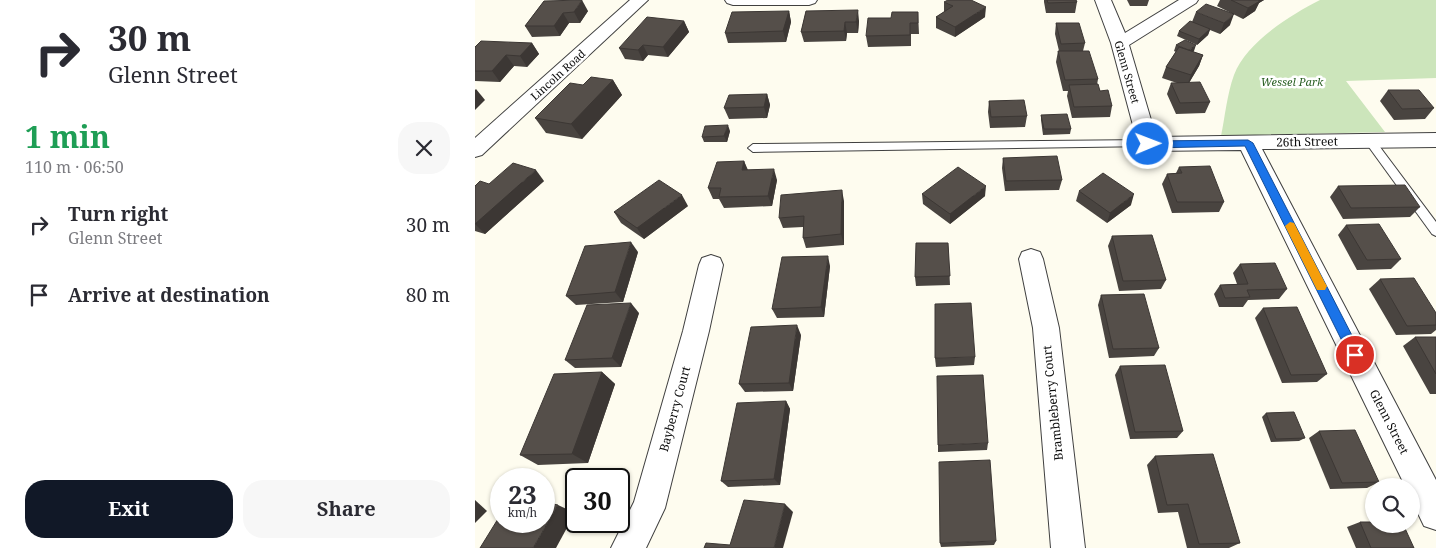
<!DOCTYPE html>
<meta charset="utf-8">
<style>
:root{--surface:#fff;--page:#f7f7f7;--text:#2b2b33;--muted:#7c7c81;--accent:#111827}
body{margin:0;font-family:"Noto Serif",serif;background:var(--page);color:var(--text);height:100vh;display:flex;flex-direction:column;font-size:19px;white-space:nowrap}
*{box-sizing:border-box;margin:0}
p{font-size:16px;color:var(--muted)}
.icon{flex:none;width:28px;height:28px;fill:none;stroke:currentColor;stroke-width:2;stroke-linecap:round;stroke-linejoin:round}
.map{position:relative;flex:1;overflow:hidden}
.panel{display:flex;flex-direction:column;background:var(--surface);width:475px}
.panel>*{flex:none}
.hud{background:#fff;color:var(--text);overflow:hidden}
.controls{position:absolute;left:890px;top:478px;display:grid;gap:10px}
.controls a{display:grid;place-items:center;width:55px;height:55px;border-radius:50%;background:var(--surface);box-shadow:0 1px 4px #0004;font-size:25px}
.speed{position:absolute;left:15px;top:468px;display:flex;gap:10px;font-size:25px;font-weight:700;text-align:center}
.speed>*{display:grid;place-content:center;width:65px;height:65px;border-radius:50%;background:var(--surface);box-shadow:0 1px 4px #0004;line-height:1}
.speed small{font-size:12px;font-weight:400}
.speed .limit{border:2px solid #111;border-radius:8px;background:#fff;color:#111}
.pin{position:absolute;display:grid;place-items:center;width:42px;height:42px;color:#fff;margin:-21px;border:2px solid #fff;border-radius:50%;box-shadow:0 1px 5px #0007}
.me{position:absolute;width:55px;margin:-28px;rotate:89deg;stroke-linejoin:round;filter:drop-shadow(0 0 4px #0008)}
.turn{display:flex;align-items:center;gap:18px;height:105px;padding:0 25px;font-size:22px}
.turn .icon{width:65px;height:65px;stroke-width:2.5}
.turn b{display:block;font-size:35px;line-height:42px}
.round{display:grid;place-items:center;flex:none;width:52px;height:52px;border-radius:20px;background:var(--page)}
.headline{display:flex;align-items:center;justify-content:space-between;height:85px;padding:0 25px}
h1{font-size:30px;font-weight:700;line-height:38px;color:#1e9e55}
.action{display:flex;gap:10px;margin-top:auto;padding:10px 25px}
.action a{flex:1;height:58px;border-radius:20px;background:var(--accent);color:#fff;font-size:20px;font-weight:700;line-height:58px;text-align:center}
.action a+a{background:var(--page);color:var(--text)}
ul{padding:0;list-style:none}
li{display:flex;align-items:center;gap:15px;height:70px;padding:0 25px}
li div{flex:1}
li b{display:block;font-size:19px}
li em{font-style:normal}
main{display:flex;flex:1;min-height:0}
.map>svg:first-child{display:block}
.green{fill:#cce5bb}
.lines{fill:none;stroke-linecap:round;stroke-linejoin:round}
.lane-casing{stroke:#404040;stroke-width:2}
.street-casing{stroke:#404040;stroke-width:2}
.lane{fill:#fff;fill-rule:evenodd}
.street{fill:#fff;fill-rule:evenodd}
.wall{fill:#494440}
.shaded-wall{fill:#3c3734}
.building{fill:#554f4a;stroke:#3c3734}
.route{fill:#1a73e8;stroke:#114b97}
.slow{fill:#f59e0b}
.labels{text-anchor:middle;stroke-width:5;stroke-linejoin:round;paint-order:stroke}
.far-street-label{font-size:11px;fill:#0d0d0d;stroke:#fff}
.far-park-label{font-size:11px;font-style:italic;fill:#295f23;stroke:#fff}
.street-label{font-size:12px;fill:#0d0d0d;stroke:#fff}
</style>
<main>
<section class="panel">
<div class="hud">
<div class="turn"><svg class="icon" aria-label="right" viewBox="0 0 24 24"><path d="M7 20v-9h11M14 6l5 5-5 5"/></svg><div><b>30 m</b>Glenn Street</div></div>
</div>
<div class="headline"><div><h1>1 min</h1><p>110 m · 06:50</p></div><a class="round"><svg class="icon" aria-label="close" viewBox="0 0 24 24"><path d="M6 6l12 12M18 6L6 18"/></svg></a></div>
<ul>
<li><svg class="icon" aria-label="right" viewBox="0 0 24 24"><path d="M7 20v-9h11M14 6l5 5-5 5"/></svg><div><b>Turn right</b><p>Glenn Street</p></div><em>30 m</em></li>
<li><svg class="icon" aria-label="arrive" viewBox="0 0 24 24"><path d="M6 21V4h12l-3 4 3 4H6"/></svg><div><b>Arrive at destination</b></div><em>80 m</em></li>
</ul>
<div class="action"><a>Exit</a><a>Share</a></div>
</section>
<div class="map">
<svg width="961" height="548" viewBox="0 0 961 548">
<rect width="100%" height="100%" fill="#fefcef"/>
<!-- green -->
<path class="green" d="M845,0H961V78L871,81L910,132L746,136C750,117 752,94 759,75C771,43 815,15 845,0Z"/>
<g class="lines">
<defs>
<g id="lane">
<polygon points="895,138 899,139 961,222 961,236 957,234 891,143 890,141 891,139"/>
<polygon points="673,140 677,142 678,144 677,146 278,152 273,148 278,144"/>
</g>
<g id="street">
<polygon points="155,0 173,0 7,155 0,157 0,138"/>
<polygon points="250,0 342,0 340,3 334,5 258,5 252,3"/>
<polygon points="620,0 636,0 650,33 704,0 723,0 721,3 654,45 681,137 961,133 961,147 787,149 961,480 961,530 949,526 936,499 936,486 930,486 766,150 673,151 666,149 663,144 636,43"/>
<polygon points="556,249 565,252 568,259 584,328 610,548 576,548 558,328 544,259 547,252"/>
<polygon points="236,255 245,258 248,265 234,331 190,508 171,548 136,548 159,502 208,331 224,265 227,258"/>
</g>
</defs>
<!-- lane casing -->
<use href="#lane" class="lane-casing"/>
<!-- street casing -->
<use href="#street" class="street-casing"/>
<!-- lane -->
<use href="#lane" class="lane"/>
<!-- street -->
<use href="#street" class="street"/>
</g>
<!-- wall -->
<g class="wall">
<polygon points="569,0 601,0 602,2 600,13 571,13 569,2"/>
<polygon points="652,0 674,0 672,6 655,6"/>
<polygon points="745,0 789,0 784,3 780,11 768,19 742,6"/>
<polygon points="69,1 113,11 105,23 94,23 85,36 57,37 50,26"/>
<polygon points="469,2 510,17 480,37 461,28 461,17 469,12"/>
<polygon points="314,11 316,22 311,42 253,43 250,33"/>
<polygon points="331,11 384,21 383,33 372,33 371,41 329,42 326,32"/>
<polygon points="443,12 444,34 436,34 436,46 393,47 391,36 416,18"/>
<polygon points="721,12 755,25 745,34 735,30 733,35 722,45 702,36 704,31 717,22"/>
<polygon points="209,21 214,32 193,57 173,55 168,61 150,59 144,48"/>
<polygon points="581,23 610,43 608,51 623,79 622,85 625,91 637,106 635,117 597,118 592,96 593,91 588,91 581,62 583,51 584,51 580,34"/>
<polygon points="57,43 64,54 52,67 39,66 25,82 0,81 0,47"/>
<polygon points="701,45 719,51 718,52 728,55 724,66 714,83 735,102 730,113 701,114 692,94 696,83 702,83 687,78 691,67 701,52 699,51"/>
<polygon points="138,80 147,95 107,139 71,133 60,118 108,85"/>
<polygon points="913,90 959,108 950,119 919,120 905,101"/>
<polygon points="292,94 295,105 292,118 254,119 249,108"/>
<polygon points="514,101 552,116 550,127 515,128 513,112"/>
<polygon points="566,115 596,129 595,134 568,135 566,120"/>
<polygon points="255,131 252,142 229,142 227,137"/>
<polygon points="528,158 587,180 584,190 530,191 527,168"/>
<polygon points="269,161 273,170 302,180 297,206 249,208 244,199 238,199 233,188"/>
<polygon points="704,167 749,202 744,212 697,213 687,184 692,174 701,173"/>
<polygon points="69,181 10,234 0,231 0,186 14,184"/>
<polygon points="863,186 945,207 935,217 868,219 855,197"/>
<polygon points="604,191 656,205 632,223 601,201"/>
<polygon points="447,194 510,196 475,224 448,204"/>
<polygon points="369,201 369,245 331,248 328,238 328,227 308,228 304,218"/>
<polygon points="213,206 169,239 146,223 139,212"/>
<polygon points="871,225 926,259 916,269 882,270 863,235"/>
<polygon points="637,236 691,280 686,289 644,291 633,246"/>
<polygon points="473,243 475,285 441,286 440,277"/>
<polygon points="163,252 148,302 101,305 91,296"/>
<polygon points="765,264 812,289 804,299 773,300 768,307 744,307 739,294 745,285 762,284 758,273"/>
<polygon points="355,266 349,317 302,318 297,309"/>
<polygon points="905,279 961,313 961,330 956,334 921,335 894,289"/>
<polygon points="626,295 684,348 679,356 634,358 623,305"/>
<polygon points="788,308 852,374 842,382 807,383 780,318"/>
<polygon points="164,313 146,367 100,368 90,360"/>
<polygon points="326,335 318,391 270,392 264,384"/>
<polygon points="940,337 961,337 961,394 955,394 928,346"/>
<polygon points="500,357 499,365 461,367 460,358"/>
<polygon points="645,366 708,431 702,438 655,439 640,375"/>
<polygon points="127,372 140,384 113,463 63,465 45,455"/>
<polygon points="311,401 315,409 305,485 253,487 246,481"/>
<polygon points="791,413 830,438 824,441 796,442 787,417"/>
<polygon points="844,431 904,482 892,488 855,489 834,438"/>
<polygon points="513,443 512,450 463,452 463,445"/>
<polygon points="680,456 765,543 754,548 712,548 703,512 683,513 672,465"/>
<polygon points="885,522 939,548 881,548 872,527"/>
<polygon points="521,541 519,545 466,547 465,543"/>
</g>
<!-- shaded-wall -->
<g class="shaded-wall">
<polygon points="107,0 113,11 105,23 99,12"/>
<polygon points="780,0 789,0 784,3 780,11 768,19 773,8"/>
<polygon points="511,7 510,17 480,37 480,27"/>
<polygon points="383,10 384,21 383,33 381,22"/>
<polygon points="314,11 316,22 311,42 308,31"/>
<polygon points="88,13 94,23 85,36 79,26"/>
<polygon points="759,14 755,25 745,34 749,23"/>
<polygon points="209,21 214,32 193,57 188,47"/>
<polygon points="370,22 372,33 371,41 369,31"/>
<polygon points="735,29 733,35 722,45 724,39"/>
<polygon points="57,43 64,54 52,67 45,56"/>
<polygon points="168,45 173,55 168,61 163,50"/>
<polygon points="721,45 719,51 711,57 713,51"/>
<polygon points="31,55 39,66 25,82 17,71"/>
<polygon points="728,55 724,66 712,86 716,75"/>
<polygon points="138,80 147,95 107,139 96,124"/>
<polygon points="1,89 10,100 0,110 0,90"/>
<polygon points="292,94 295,105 292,118 289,107"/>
<polygon points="253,125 255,131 252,142 249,136"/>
<polygon points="269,161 273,172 267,170"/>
<polygon points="299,169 302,180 297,206 293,196"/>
<polygon points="61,170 69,181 10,234 0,224"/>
<polygon points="511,186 510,196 475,224 475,214"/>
<polygon points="367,190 369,201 369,245 366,234"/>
<polygon points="659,194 656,205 632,223 635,213"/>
<polygon points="207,195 213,206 169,239 162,228"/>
<polygon points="156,242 163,252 148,302 140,292"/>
<polygon points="353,256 355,266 349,317 346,307"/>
<polygon points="156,303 164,313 146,367 137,358"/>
<polygon points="322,325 326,335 318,391 314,383"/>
<polygon points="127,372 140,384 113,463 97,454"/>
<polygon points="311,401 315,409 305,485 299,479"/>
<polygon points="0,500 12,511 0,523"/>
<polygon points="310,504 318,512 308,548 299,548"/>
<polygon points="83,505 100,513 81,548 58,548"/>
</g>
<!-- building -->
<g class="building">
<polygon points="107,0 99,12 88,13 79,26 50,26 69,1"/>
<polygon points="473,0 496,0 511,7 480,27 461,17 478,6 469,2"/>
<polygon points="572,0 601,0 602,2 573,3"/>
<polygon points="756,0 783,0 785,1 773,8"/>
<polygon points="731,4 759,14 749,23 721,12"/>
<polygon points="383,10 381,22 370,22 369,31 326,32 331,11"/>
<polygon points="314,11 308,31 250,33 257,12"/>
<polygon points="417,12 443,12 443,23 435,23 435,35 391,36 393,18 416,18"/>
<polygon points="172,17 209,21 188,47 168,45 163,50 144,48"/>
<polygon points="715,21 735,29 724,39 704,31"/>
<polygon points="581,23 604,23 610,43 586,44"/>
<polygon points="710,40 721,45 714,50 701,45"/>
<polygon points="6,41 57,43 45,56 31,55 17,71 0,71 0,47"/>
<polygon points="704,47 728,55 716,75 691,67"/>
<polygon points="583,51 614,51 623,79 590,80"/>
<polygon points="116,77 138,80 96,124 60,118 95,83 108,85"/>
<polygon points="725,82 735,102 705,103 696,83"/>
<polygon points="623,84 625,91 633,90 637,106 599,107 594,85"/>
<polygon points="913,90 944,90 959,108 927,109"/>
<polygon points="292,94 289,107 249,108 254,95"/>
<polygon points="549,100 552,116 516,117 514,101"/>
<polygon points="592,114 596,129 569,129 566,115"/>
<polygon points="253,125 249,136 227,137 230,126"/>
<polygon points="582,156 587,180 531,181 528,158"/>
<polygon points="269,161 267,170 299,169 293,196 244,197 246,188 233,188 242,162"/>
<polygon points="38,163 61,170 0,224 0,186 5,181 14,184"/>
<polygon points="735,166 749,202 702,202 692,174 707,173 704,167"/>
<polygon points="483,167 511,186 475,214 447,194"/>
<polygon points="628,173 659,194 635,213 604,191"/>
<polygon points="184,180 207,195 162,228 139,212"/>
<polygon points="930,185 945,207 876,208 863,186"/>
<polygon points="367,190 366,234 328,238 329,216 304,218 306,195"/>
<polygon points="904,224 926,259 892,260 871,225"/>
<polygon points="677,235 691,280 648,281 637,236"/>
<polygon points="156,242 140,292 91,296 110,246"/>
<polygon points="441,243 473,243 475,276 440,277"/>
<polygon points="353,256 346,307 297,309 307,257"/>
<polygon points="800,263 812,289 772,290 775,297 750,298 745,285 773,284 765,264"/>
<polygon points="939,278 961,313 961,325 932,326 905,279"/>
<polygon points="669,294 684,348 638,349 626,295"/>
<polygon points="156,303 137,358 90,360 112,305"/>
<polygon points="496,303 500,357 460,358 460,304"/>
<polygon points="822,307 852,374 816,375 788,308"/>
<polygon points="322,325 314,383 264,384 276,327"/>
<polygon points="940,337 961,337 961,374"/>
<polygon points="690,365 708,431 660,432 645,366"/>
<polygon points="127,372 97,454 45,455 79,374"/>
<polygon points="508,375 513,443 463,445 462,376"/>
<polygon points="311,401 299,479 246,481 262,403"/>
<polygon points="819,412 830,438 801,439 791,413"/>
<polygon points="880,430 904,482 867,483 844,431"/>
<polygon points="738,454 765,543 724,544 713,504 692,505 680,456"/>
<polygon points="515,460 521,541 465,543 464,462"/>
<polygon points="269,500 310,504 299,548 229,548 231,543 255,545"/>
<polygon points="69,502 83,505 58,548 5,548 26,514 26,521 69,521"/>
<polygon points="885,522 899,522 899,524 928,524 939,548 896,548"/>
</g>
<!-- route -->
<polygon class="route" points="773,140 778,143 885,351 887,355 885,359 880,361 876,359 770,146 673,148 668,144 673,141"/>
<!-- slow -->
<polygon class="slow" points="815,222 819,223 850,283 852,286 850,290 842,290 810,226"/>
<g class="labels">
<!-- far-street labels -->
<g class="far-street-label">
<text transform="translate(652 72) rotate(74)" y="4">Glenn Street</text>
<text transform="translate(83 75) rotate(-42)" y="4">Lincoln Road</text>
</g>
<!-- far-park labels -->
<g class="far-park-label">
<text x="817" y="86">Wessel Park</text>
</g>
<!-- street labels -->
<g class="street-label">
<text transform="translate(832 142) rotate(-1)" y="4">26th Street</text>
<text transform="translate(578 403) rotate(-96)" y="4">Brambleberry Court</text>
<text transform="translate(200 409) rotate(-75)" y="4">Bayberry Court</text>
<text transform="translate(914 422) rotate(63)" y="4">Glenn Street</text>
</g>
</g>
</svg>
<div class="controls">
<a><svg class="icon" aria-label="search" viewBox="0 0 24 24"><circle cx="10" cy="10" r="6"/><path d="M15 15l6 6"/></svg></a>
</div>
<div class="speed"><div>23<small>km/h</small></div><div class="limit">30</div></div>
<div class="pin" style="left:880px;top:355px;background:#d93025"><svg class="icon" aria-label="arrive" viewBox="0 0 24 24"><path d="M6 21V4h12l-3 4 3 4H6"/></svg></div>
<svg class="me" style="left:673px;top:144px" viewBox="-20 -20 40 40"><circle r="17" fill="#1a73e8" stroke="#fff" stroke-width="3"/><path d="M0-11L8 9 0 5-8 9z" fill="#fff"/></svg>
</div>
</main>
